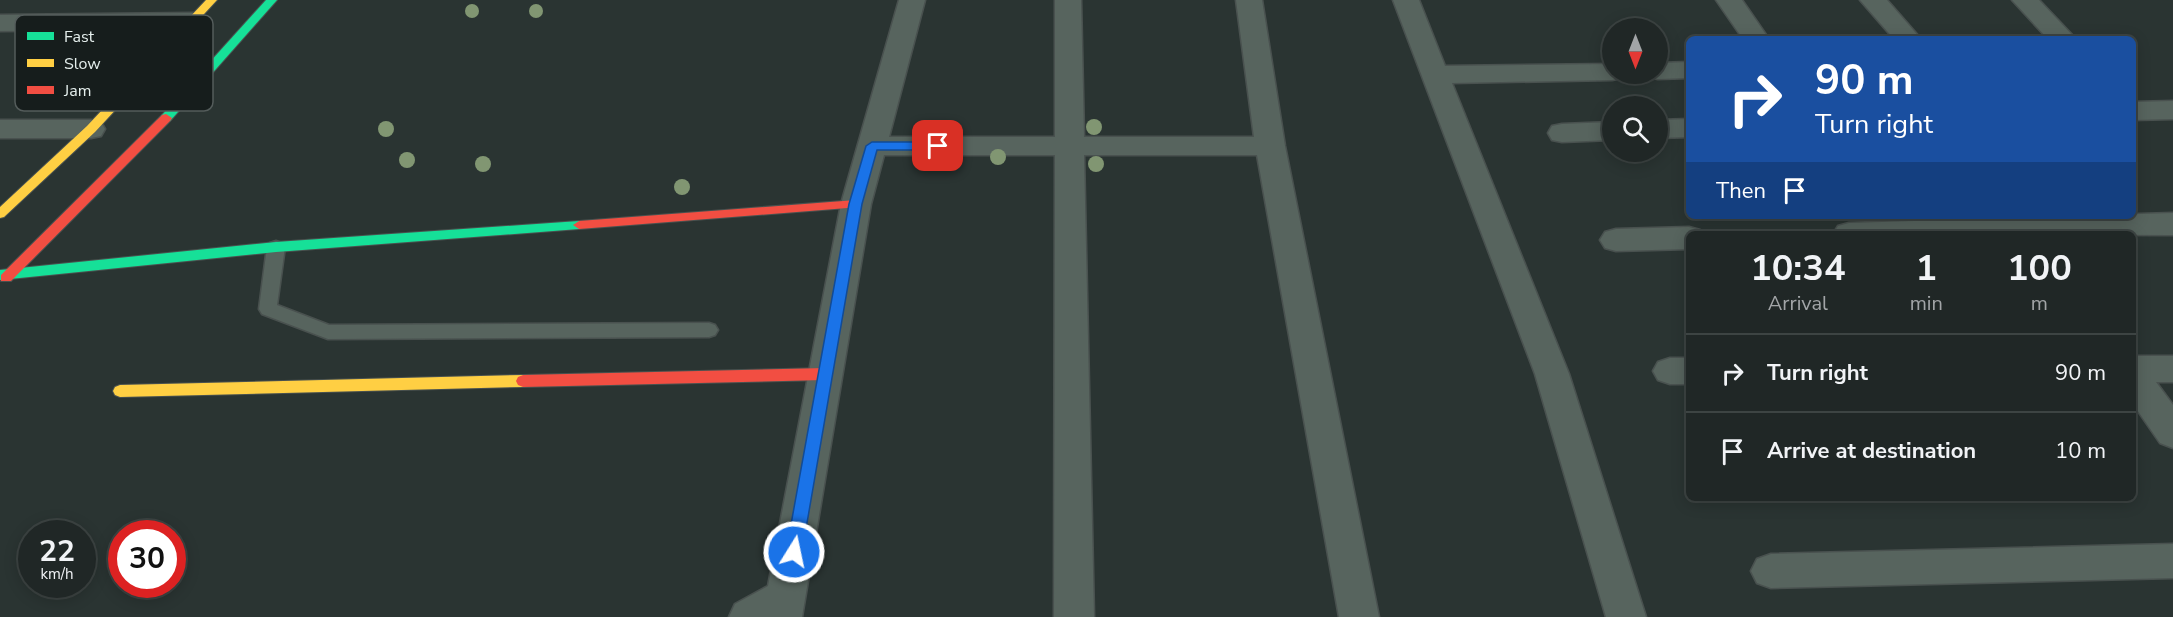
<!DOCTYPE html>
<style>
:root{--surface:#202726;--page:#2d3332;--text:#f1f3f6;--muted:#a2a5a7;--line:#3d4443}
body{margin:0;font-family:"Nunito Sans",sans-serif;background:var(--page);color:var(--text);height:100vh;display:flex;flex-direction:column;font-size:22px;white-space:nowrap}
*{box-sizing:border-box;margin:0}
p{font-size:20px;color:var(--muted)}
.icon{flex:none;width:33px;height:33px;fill:none;stroke:currentColor;stroke-width:2;stroke-linecap:round;stroke-linejoin:round}
.map{position:relative;flex:1;overflow:hidden}
.details{position:absolute;left:1686px;top:231px;width:450px;height:270px;display:flex;flex-direction:column;background:var(--surface);border-radius:9px;box-shadow:0 3px 15px #0003,0 0 0 2px var(--line)}
.details>*{flex:none}
.guide{position:absolute;left:1686px;top:36px;width:450px;height:183px;border-radius:9px;box-shadow:0 3px 15px #0003,0 0 0 2px var(--line);background:#1a4fa0;color:#fff;overflow:hidden}
.needle{width:39px;rotate:180deg}
.controls{position:absolute;left:1602px;top:18px;display:grid;gap:12px}
.controls a{display:grid;place-items:center;width:66px;height:66px;border-radius:50%;background:var(--surface);box-shadow:0 3px 15px #0003,0 0 0 2px var(--line);font-size:30px}
.speed{position:absolute;left:18px;top:520px;display:flex;gap:12px;font-size:30px;font-weight:700;text-align:center}
.speed>*{display:grid;place-content:center;width:78px;height:78px;border-radius:50%;background:var(--surface);box-shadow:0 3px 15px #0003,0 0 0 2px var(--line);line-height:1}
.speed small{font-size:15px;font-weight:400}
.speed .limit{border:9px solid #d22;background:#fff;color:#111}
.pin{position:absolute;display:grid;place-items:center;width:51px;height:51px;color:#fff;margin:-26px;border-radius:12px;box-shadow:0 3px 9px #0006}
.me{position:absolute;width:66px;margin:-33px;rotate:10deg;stroke-linejoin:round;filter:drop-shadow(0 0 4px #0008)}
.turn{display:flex;align-items:center;gap:21px;height:126px;padding:0 30px;font-size:27px}
.turn .icon{width:78px;height:78px;stroke-width:2.5}
.turn b{display:block;font-size:42px;line-height:51px}
.then{display:flex;align-items:center;height:57px;padding:0 30px;background:#0003;gap:12px;font-size:22px}
.eta{display:flex;justify-content:space-evenly;align-items:center;height:102px;text-align:center}
.eta b{font-size:36px;font-weight:700;line-height:42px}
ul{padding:0;list-style:none}
li{display:flex;align-items:center;gap:18px;height:78px;padding:0 30px;border-top:2px solid var(--line)}
li div{flex:1}
li b{display:block;font-size:22px}
li em{font-style:normal}
.map>svg:first-child{display:block}
.lines{fill:none;stroke-linecap:round;stroke-linejoin:round}
.lane-casing{stroke:#49514f;stroke-width:3}
.street-casing{stroke:#49514f;stroke-width:3}
.fast-casing{stroke:#49514f;stroke-width:2}
.slow-casing{stroke:#49514f;stroke-width:2}
.jam-casing{stroke:#49514f;stroke-width:2}
.lane{fill:#57645e;fill-rule:evenodd}
.street{fill:#57645e;fill-rule:evenodd}
.fast{fill:#16e098;fill-rule:evenodd}
.slow{fill:#ffcf43;fill-rule:evenodd}
.jam{fill:#f24e42;fill-rule:evenodd}
.tree{fill:#819672}
.route{fill:#1a73e8;stroke:#114b97;stroke-width:1.5}
.key{fill:#161d1c;stroke:#545c5b;stroke-width:1.5}
.key-label{font-size:16px;fill:#e5efed}
</style>
<div class="map">
<svg width="2173" height="617" viewBox="0 0 2173 617">
<rect width="100%" height="100%" fill="#2a3432"/>
<g class="lines">
<defs>
<polygon id="lane" points="276,241 282,243 285,247 277,305 329,325 709,323 715,325 718,330 715,335 709,337 328,339 262,314 259,309 267,247 270,243"/>
<g id="street">
<polygon points="899,0 925,0 889,137 1055,137 1055,0 1081,0 1084,137 1254,137 1236,0 1262,0 1285,146 1379,617 1339,617 1257,155 1084,155 1094,617 1054,617 1055,155 884,155 871,204 802,617 729,617 735,604 768,586 841,204"/>
<polygon points="1393,0 1419,0 1445,66 1612,64 1612,74 1625,74 1622,78 1612,80 1452,83 1569,374 1646,617 1606,617 1535,374"/>
<polygon points="1716,0 1742,0 1769,39 1743,39"/>
<polygon points="1860,0 1887,0 1921,39 1894,39"/>
<polygon points="2012,0 2039,0 2076,39 2048,39"/>
<polygon points="193,13 202,15 206,21 202,27 193,29 0,31 0,15"/>
<polygon points="1689,62 1689,78 1658,79 1648,77 1646,74 1658,74 1658,63"/>
<polygon points="2173,101 2173,119 2133,120 2133,102"/>
<polygon points="1689,119 1689,137 1658,138 1658,120"/>
<polygon points="0,120 91,120 101,122 105,129 101,136 91,138 0,138"/>
<polygon points="1612,122 1612,140 1562,142 1552,140 1548,133 1552,126 1562,124"/>
<polygon points="2173,213 2173,235 1833,234 1838,226 1849,223"/>
<polygon points="1689,227 1700,230 1702,234 1689,234 1689,249 1616,251 1605,248 1600,240 1605,232 1616,229"/>
<polygon points="2133,356 2173,356 2173,382 2156,382 2173,405 2173,448 2160,443 2133,404"/>
<polygon points="1670,358 1689,358 1689,384 1670,384 1658,380 1653,371 1658,362"/>
<polygon points="2173,544 2173,578 1771,588 1757,583 1751,571 1757,559 1771,554"/>
</g>
<g id="fast">
<polygon points="266,0 277,0 170,121 162,121 160,118 162,115"/>
<polygon points="579,221 585,225 579,229 276,252 0,280 0,270 276,242"/>
</g>
<g id="slow">
<polygon points="206,0 217,0 95,132 4,217 0,218 0,207 87,126"/>
<polygon points="523,375 528,377 530,381 528,385 523,387 120,397 115,395 113,391 115,387 120,385"/>
</g>
<g id="jam">
<polygon points="166,114 172,118 170,121 11,281 1,281 1,275 162,115"/>
<polygon points="856,200 862,204 860,207 579,229 573,225 579,221"/>
<polygon points="825,368 830,370 832,374 830,378 825,380 523,387 518,385 516,381 518,377 523,375"/>
</g>
</defs>
<!-- lane casing -->
<use href="#lane" class="lane-casing"/>
<!-- street casing -->
<use href="#street" class="street-casing"/>
<!-- fast casing -->
<use href="#fast" class="fast-casing"/>
<!-- slow casing -->
<use href="#slow" class="slow-casing"/>
<!-- jam casing -->
<use href="#jam" class="jam-casing"/>
<!-- lane -->
<use href="#lane" class="lane"/>
<!-- street -->
<use href="#street" class="street"/>
<!-- fast -->
<use href="#fast" class="fast"/>
<!-- slow -->
<use href="#slow" class="slow"/>
<!-- jam -->
<use href="#jam" class="jam"/>
</g>
<!-- trees -->
<g class="tree">
<circle cx="472" cy="11" r="7"/>
<circle cx="536" cy="11" r="7"/>
<circle cx="1094" cy="127" r="8"/>
<circle cx="386" cy="129" r="8"/>
<circle cx="998" cy="157" r="8"/>
<circle cx="407" cy="160" r="8"/>
<circle cx="483" cy="164" r="8"/>
<circle cx="1096" cy="164" r="8"/>
<circle cx="682" cy="187" r="8"/>
</g>
<!-- route -->
<polygon class="route" points="872,142 938,142 944,146 938,150 877,150 862,204 802,552 799,557 794,559 788,557 786,552 849,204 866,146"/>
<!-- legend -->
<rect x="15" y="15" width="198" height="96" rx="9" class="key"/>
<rect x="27" y="32" width="27" height="8" fill="#16e098"/>
<rect x="27" y="59" width="27" height="8" fill="#ffcf43"/>
<rect x="27" y="86" width="27" height="8" fill="#f24e42"/>
<g class="key-label">
<text x="64" y="42">Fast</text>
<text x="64" y="69">Slow</text>
<text x="64" y="96">Jam</text>
</g>
</svg>
<div class="controls">
<a><svg class="needle" viewBox="-14 -14 28 28"><path d="M0-13l5 13h-10z" fill="#e53935"/><path d="M0 13l5-13h-10z" fill="#a2a5a7"/></svg></a>
<a><svg class="icon" aria-label="search" viewBox="0 0 24 24"><circle cx="10" cy="10" r="6"/><path d="M15 15l6 6"/></svg></a>
</div>
<div class="speed"><div>22<small>km/h</small></div><div class="limit">30</div></div>
<div class="pin" style="left:938px;top:146px;background:#d93025"><svg class="icon" aria-label="arrive" viewBox="0 0 24 24"><path d="M6 21V4h12l-3 4 3 4H6"/></svg></div>
<svg class="me" style="left:794px;top:552px" viewBox="-20 -20 40 40"><circle r="17" fill="#1a73e8" stroke="#fff" stroke-width="3"/><path d="M0-11L8 9 0 5-8 9z" fill="#fff"/></svg>
<div class="guide">
<div class="turn"><svg class="icon" aria-label="right" viewBox="0 0 24 24"><path d="M7 20v-9h11M14 6l5 5-5 5"/></svg><div><b>90 m</b>Turn right</div></div>
<div class="then">Then<svg class="icon" aria-label="arrive" viewBox="0 0 24 24"><path d="M6 21V4h12l-3 4 3 4H6"/></svg></div>
</div>
<section class="details">
<div class="eta">
<div><b>10:34</b><p>Arrival</p></div>
<div><b>1</b><p>min</p></div>
<div><b>100</b><p>m</p></div>
</div>
<ul>
<li><svg class="icon" aria-label="right" viewBox="0 0 24 24"><path d="M7 20v-9h11M14 6l5 5-5 5"/></svg><div><b>Turn right</b></div><em>90 m</em></li>
<li><svg class="icon" aria-label="arrive" viewBox="0 0 24 24"><path d="M6 21V4h12l-3 4 3 4H6"/></svg><div><b>Arrive at destination</b></div><em>10 m</em></li>
</ul>
</section>
</div>
